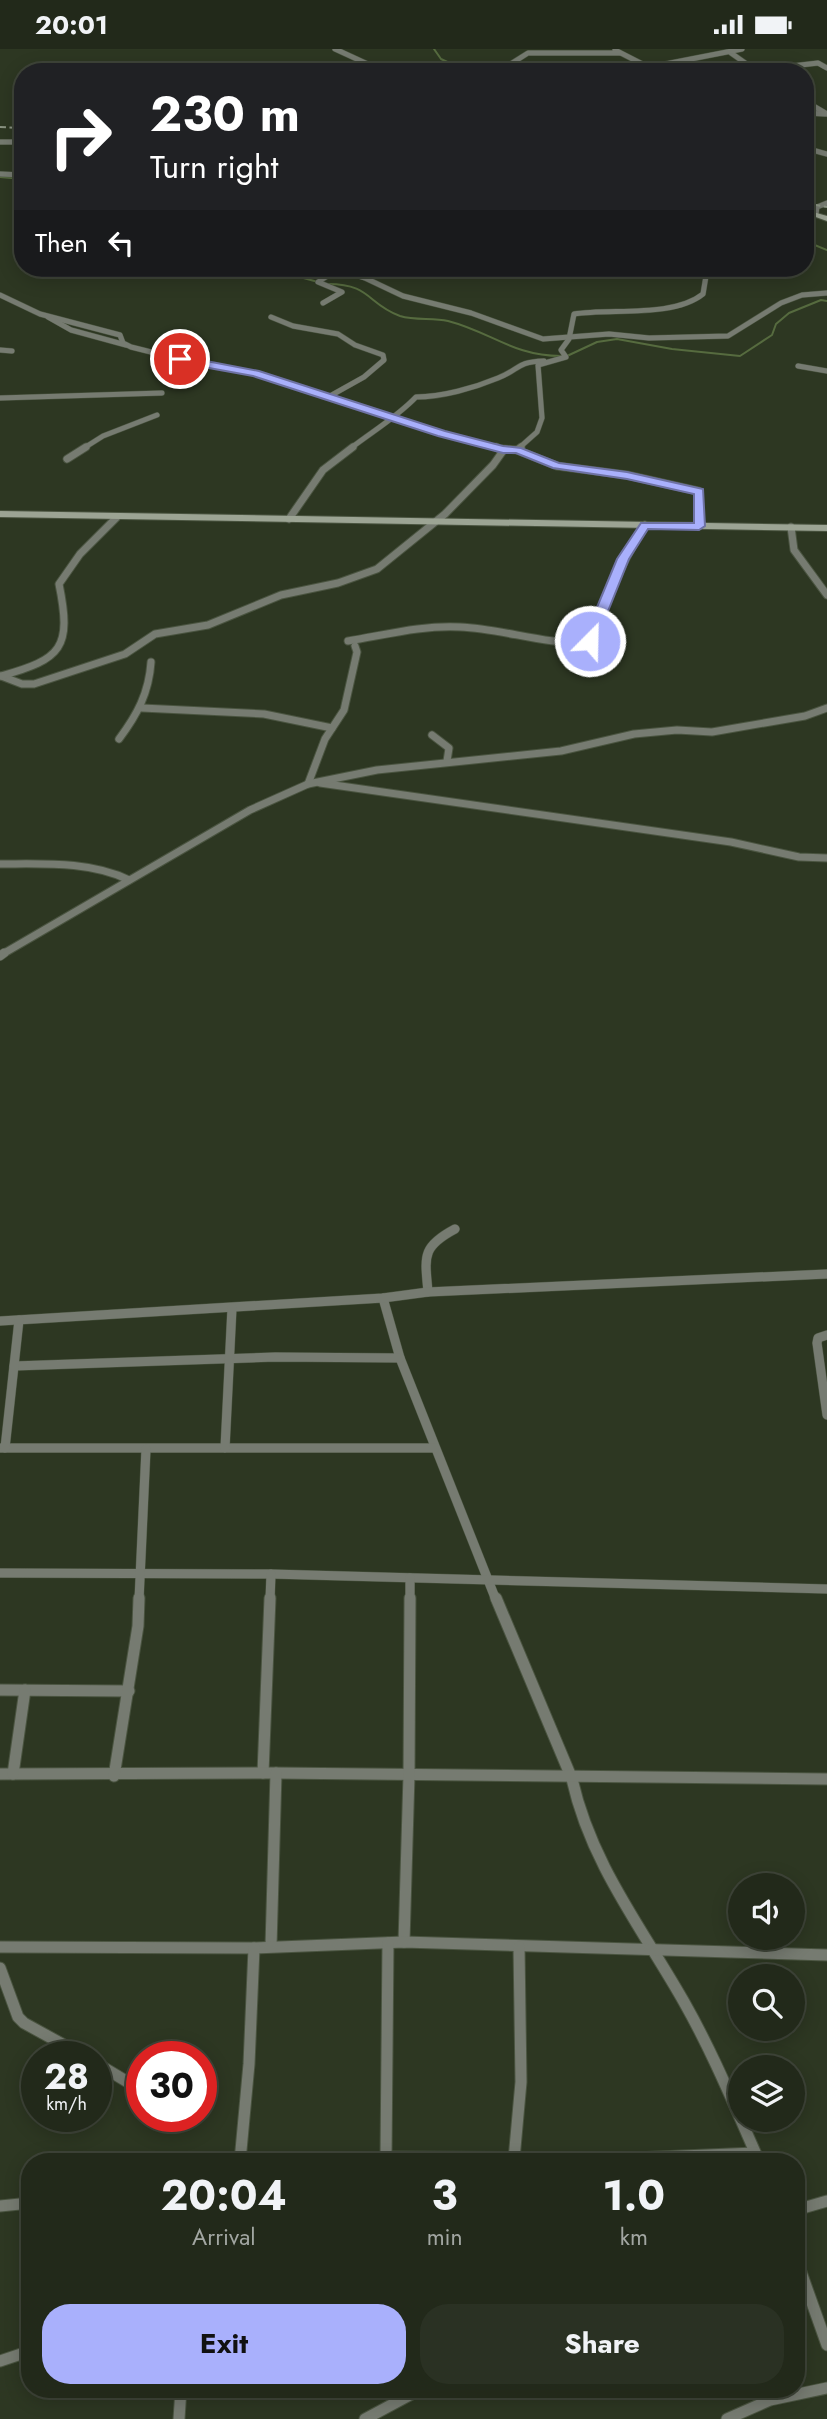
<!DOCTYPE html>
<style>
:root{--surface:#22291a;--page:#2a3123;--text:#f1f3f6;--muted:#a2a6a2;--line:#3f4539;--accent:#a9b0fc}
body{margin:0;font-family:Jost,sans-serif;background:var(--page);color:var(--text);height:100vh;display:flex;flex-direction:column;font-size:26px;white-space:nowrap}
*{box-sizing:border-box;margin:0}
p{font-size:23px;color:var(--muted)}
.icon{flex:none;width:38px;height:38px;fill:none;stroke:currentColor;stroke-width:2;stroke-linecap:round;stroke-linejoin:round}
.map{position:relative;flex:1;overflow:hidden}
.panel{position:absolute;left:21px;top:2104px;width:784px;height:245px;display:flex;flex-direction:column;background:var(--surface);border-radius:28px;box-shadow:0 4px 18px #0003,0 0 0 2px var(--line)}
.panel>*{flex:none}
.banner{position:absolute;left:14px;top:14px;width:800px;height:214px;border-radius:28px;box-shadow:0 4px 18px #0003,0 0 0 2px var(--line);background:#202124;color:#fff;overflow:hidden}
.controls{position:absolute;left:728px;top:1824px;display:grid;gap:14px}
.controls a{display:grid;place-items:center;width:77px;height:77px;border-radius:50%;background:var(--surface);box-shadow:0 4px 18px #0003,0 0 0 2px var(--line);font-size:35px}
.speed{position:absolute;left:21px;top:1992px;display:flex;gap:14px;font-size:35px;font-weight:700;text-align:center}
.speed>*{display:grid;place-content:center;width:91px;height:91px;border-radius:50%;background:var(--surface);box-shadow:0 4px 18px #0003,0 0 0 2px var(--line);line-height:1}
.speed small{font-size:18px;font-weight:400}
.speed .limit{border:10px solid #d22;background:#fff;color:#111}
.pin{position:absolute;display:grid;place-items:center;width:60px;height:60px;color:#fff;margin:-30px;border:4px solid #fff;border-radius:50%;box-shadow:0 2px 7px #0007}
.me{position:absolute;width:77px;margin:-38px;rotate:23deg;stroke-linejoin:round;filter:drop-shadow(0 0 5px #0008)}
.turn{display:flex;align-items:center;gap:24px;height:147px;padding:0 21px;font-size:32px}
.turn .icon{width:91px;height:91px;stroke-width:2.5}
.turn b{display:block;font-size:49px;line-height:60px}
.then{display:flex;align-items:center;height:66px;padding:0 21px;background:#0003;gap:14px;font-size:26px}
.eta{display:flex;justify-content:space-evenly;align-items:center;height:119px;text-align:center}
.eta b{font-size:42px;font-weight:700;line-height:49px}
.button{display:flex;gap:14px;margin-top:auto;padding:14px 21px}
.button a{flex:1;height:80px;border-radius:28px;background:var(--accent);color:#111;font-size:28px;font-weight:700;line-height:80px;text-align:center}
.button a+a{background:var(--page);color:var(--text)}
.status{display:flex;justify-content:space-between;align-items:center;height:49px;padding:0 35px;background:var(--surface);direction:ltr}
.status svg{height:19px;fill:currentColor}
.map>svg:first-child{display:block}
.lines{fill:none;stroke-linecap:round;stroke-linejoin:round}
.stream{stroke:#566b3f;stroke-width:2}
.street-far3-casing{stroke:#4a5440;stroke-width:6}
.street-far2-casing{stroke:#4a5440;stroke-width:9}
.street-far1-casing{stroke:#4a5440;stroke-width:10}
.street-casing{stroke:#4a5440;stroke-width:13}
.secondary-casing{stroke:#4a5440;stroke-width:2}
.street-far3{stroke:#767b71;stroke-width:5}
.street-far2{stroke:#767b71;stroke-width:7}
.street-far1{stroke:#767b71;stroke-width:9}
.street{stroke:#767b71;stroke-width:11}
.secondary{fill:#9ca494;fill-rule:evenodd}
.rail{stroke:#8b9483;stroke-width:2;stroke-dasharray:6 3.5;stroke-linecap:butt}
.route{fill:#a9b0fc;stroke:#6e72a4;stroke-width:2}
</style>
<div class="status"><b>20:01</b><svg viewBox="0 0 49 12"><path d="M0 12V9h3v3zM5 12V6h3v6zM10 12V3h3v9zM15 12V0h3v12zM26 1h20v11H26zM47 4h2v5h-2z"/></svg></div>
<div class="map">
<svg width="827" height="2370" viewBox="0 0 827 2370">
<rect width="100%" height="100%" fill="#2d3722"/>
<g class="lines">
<!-- stream -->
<g class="stream">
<polyline points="434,0 441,10 469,23"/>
<polyline points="0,128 23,130"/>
<polyline points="805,192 827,201"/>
<polyline points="267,219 318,233"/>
<path d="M328,235C371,235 367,255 400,267C416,272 433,268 448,272C491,283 513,307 561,307"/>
<polyline points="567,307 597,293 617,290 672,300 740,307 772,286 776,275 789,264 821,251 827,252"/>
</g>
<defs>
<g id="street-far3">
<polyline points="335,0 385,23"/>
<polyline points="615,1 658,23"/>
<polyline points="731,4 758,23"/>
<polyline points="792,17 818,14 827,19"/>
<polyline points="650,18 742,0"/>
<polyline points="498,23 528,4 620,4"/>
<polyline points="805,52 827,65"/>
<polyline points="805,64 825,65"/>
<polyline points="0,93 23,93"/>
<polyline points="805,99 827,105"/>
<polyline points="0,125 23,126"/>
<polyline points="805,168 816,165 817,158 827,154"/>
<polyline points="333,219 365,229 403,247 471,264 543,290 609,285 649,289 728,287 781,254 802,246 827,244"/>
<polyline points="362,226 388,219"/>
<polyline points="0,246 40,265 120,286 123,294 131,298 191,313 255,324 441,384 499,399"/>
<polyline points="323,254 342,243 318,233 329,226 345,226"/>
<polyline points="48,268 71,281 126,296"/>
<polyline points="271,268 293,277 338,285 355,296 383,306 384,311 364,328 330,347"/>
<polyline points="0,301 12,302"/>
<polyline points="798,317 827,322"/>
<polyline points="0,349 162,344"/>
<polyline points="84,399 103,387 157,366"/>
<path d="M351,399C373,382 397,368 416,348C442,348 474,339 498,329C521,320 515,313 544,312"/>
<path d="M519,399L537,383L542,369L538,316L566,308L561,301L569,290L574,265C611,259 673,269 703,245L706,227L715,219"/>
</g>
<g id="street-far2">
<polyline points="503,400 517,401 557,417 627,426 698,442 699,477"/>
<polyline points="517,401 521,398"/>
<polyline points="67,410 86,398"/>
<polyline points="289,470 323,421 353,398"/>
<polyline points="791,478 794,501 827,546"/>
<path d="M348,592C385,586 422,576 460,578C503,580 543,595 587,594C606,553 621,514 645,476"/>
<polyline points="1,627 22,635 34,635 125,605 155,585 208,576 281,546 338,534 377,520 445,465 493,416 503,402 496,398"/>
<path d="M1,627C62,610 72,599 59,535L80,505L117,468"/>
<polyline points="142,659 264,665 332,679"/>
<polyline points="432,686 449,699 447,712"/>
<path d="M119,690C137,666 149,644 151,613"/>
<polyline points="320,734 731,793 799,808 827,809"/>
<polyline points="308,735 325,690 344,661 357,603 355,597"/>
<path d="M0,815C43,815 90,812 129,831"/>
<polyline points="1,906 250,761 308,735 377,721 561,702 634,685 677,681 712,683 805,667 827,659"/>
</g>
<g id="street-far1">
<polyline points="0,907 4,904"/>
<path d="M428,1243C425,1208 421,1198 455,1180"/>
<polyline points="383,1249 400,1309 496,1551"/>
<polyline points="0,1272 383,1249 428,1243 827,1225"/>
<polyline points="827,1286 818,1289 817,1294 827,1366"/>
<polyline points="14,1317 275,1308 400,1309"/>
<polyline points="0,1399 435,1399"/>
<polyline points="5,1399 19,1271"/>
<polyline points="225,1399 232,1259"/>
<polyline points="0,1524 271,1525 827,1540"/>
<polyline points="139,1551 146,1400"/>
<polyline points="270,1551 271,1525"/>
<polyline points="410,1551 410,1529"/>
</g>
<g id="street">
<path d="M496,1549L572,1730C591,1815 642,1879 684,1953C713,2004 735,2058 759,2112"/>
<polyline points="0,1641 129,1642"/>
<polyline points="263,1724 270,1549"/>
<polyline points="0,1725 276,1724 827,1730"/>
<polyline points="13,1725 25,1641"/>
<polyline points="114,1727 138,1577 139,1549"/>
<polyline points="404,1893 409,1726 410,1549"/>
<polyline points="271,1897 276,1724"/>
<polyline points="0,1898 254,1899 404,1893 827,1906"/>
<polyline points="0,1919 18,1968 24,1974 84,2007"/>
<polyline points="96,2014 141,2041"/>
<polyline points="386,2108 388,1894"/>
<polyline points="240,2112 249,2015 254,1899"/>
<polyline points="357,2112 386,2108 634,2109 755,2104"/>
<polyline points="517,2112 514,2110 521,2033 519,1898"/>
<polyline points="0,2157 30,2154"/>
<polyline points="796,2161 827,2152"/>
<polyline points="796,2209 827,2296"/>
<polyline points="0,2312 30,2302"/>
<polyline points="179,2370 181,2340"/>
<polyline points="365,2370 421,2340"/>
<polyline points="727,2370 770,2351 827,2339"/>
</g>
<g id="secondary">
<polygon points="813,163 827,167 827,172 813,167"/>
<polygon points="0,462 827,476 827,482 0,468"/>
</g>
</defs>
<!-- street-far3 casing -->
<use href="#street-far3" class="street-far3-casing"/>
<!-- street-far2 casing -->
<use href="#street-far2" class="street-far2-casing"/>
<!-- street-far1 casing -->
<use href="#street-far1" class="street-far1-casing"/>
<!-- street casing -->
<use href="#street" class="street-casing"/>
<!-- secondary casing -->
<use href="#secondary" class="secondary-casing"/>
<!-- street-far3 -->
<use href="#street-far3" class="street-far3"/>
<!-- street-far2 -->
<use href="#street-far2" class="street-far2"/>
<!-- street-far1 -->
<use href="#street-far1" class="street-far1"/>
<!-- street -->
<use href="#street" class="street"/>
<!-- secondary -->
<use href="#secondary" class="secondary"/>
<!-- rail -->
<g class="rail">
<polyline points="0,78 23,79"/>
<polyline points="805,154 827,158"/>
</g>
</g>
<!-- route -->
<polygon class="route" points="180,307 259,322 445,382 503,397 521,399 559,414 627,423 703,440 705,477 699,481 648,480 629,510 596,592 594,595 585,595 583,592 617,510 641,474 694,474 694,445 627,430 553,419 516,404 503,404 438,387 253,327 176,313 175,310"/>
</svg>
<div class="controls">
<a><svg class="icon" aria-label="sound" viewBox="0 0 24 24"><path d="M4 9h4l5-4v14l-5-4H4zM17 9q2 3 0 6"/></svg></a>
<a><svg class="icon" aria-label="search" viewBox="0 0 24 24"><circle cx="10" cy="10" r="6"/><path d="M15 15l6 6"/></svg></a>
<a><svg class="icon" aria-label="layers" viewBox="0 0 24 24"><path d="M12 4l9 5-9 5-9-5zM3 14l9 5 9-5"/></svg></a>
</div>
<div class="speed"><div>28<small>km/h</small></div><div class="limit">30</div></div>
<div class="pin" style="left:180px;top:310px;background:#d93025"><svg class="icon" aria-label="arrive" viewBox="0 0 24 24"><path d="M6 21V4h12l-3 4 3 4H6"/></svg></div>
<svg class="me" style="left:590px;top:592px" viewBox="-20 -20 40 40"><circle r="17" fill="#a9b0fc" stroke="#fff" stroke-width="3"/><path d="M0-11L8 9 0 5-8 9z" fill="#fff"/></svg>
<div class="banner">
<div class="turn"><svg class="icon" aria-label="right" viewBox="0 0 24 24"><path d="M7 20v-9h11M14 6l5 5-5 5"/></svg><div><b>230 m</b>Turn right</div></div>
<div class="then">Then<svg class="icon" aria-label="left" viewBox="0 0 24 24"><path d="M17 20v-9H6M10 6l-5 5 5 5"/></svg></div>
</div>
<section class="panel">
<div class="eta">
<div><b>20:04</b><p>Arrival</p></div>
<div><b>3</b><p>min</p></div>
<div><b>1.0</b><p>km</p></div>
</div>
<div class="button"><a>Exit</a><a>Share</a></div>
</section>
</div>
